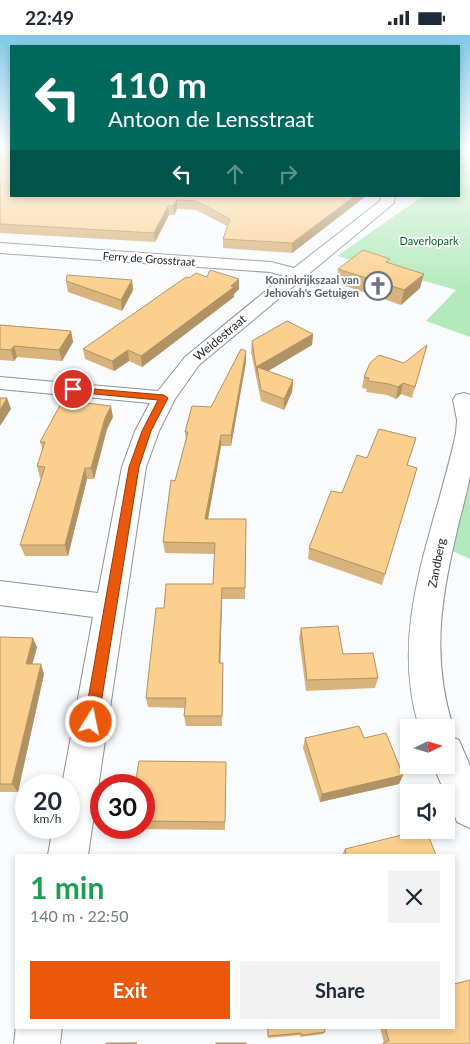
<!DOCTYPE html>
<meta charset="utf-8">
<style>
:root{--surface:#fff;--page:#f2f2f3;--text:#1f2937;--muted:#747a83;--accent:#ea580c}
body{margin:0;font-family:Lato,sans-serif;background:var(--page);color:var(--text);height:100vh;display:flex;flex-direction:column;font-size:19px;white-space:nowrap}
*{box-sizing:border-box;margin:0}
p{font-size:16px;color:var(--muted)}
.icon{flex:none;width:28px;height:28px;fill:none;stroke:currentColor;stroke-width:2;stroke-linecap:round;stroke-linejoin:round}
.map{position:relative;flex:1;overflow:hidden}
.panel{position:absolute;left:15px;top:819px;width:440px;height:175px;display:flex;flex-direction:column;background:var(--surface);border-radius:0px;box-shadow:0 2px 8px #0003}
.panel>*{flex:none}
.top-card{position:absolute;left:10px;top:10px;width:450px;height:152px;border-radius:0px;box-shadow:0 2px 8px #0003;background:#00695c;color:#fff;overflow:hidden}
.needle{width:32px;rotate:85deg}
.buttons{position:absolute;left:400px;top:684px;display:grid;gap:10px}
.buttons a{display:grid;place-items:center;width:55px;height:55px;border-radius:0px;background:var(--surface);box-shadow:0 2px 8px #0003;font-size:25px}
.speed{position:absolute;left:15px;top:739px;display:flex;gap:10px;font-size:25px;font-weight:700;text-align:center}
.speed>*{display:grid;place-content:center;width:65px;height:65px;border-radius:50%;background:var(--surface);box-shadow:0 2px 8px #0003;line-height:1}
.speed small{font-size:12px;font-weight:400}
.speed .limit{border:8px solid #d22;background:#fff;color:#111}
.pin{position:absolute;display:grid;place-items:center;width:42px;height:42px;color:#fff;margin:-21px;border:2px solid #fff;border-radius:50%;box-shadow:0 1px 5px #0007}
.me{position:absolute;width:55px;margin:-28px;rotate:10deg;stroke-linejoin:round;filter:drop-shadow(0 0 4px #0008)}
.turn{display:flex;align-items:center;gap:18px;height:105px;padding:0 15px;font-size:22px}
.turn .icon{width:65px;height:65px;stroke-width:2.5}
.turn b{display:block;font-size:35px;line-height:42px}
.lanes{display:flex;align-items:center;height:48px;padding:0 15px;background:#0003;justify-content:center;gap:25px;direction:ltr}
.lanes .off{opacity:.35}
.round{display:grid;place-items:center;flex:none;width:52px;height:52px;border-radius:0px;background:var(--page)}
.headline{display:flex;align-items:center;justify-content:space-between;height:85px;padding:0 15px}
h1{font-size:30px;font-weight:700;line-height:38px;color:#1e9e55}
.action{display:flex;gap:10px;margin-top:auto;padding:10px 15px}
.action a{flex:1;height:58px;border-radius:0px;background:var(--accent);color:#fff;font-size:20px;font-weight:700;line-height:58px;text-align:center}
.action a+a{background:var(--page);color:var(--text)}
.status{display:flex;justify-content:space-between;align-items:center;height:35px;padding:0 25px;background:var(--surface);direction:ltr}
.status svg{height:14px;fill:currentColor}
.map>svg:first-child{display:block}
.green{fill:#b4eabb}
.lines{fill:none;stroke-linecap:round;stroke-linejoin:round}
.minor-casing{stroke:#8a929c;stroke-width:2}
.minor{fill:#fff;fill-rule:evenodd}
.wall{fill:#d8b37b}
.shaded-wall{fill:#b09264}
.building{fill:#fbd08f;stroke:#b09264}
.route{fill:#ea580c;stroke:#983908}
.labels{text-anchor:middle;stroke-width:4;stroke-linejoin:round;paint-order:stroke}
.far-park-label{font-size:11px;fill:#036528;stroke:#fff}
.far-street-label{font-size:11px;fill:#212427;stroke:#fff}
.far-worship-label{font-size:11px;font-weight:bold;fill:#5b616d;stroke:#fff;text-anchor:end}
.street-label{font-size:12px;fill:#212427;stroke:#fff}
</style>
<div class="status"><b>22:49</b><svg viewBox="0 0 49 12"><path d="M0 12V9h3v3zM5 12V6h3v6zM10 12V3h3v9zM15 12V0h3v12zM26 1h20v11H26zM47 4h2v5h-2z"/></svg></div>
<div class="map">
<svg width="470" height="1009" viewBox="0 0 470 1009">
<rect width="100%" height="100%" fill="#f9fbfd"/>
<!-- green -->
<g class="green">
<polygon points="470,123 470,302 426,286 456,255 337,221 423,161 459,161 459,129"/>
<polygon points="470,432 470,524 452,516"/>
</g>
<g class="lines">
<defs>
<g id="minor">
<polygon points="465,113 470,113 470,121 459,125 459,116"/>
<polygon points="381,161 395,161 394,168 199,330 175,364 159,396 146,432 88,820 48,820 53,792 69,792 69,750 62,750 93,582 0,570 0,546 98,558 122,432 135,396 150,368 0,354 0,342 158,356 185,322 284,241 270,237 0,218 0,208 271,227 294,233 380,166"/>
<path d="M464,358L470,360C470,385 470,415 470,440C467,460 460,480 456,500C440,568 432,624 453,692L449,701L459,705L470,731V793L457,787L446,758H445L433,730H446V692H419C388,590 435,497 456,398L457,385L453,365L456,360Z"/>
<polygon points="16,991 62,992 60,1009 14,1009"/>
</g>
</defs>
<!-- minor casing -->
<use href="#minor" class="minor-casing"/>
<!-- minor -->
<use href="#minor" class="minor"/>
</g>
<!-- wall -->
<g class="wall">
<polygon points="0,113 11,113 11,161 366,161 292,218 223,213 223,204 227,191 196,175 177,174 174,180 169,180 155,207 0,198 0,119 10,119 10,117 0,117"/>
<polygon points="390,228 420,253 401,270 337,248 338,234"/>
<polygon points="132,245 133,255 122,276 68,257 66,246"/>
<polygon points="239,254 234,259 234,262 142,332 129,326 114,336 85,324 83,314"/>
<polygon points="0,290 71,296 73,307 62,326 17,322 14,326 0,325"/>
<polygon points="313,299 312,310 268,336 293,345 292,357 284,375 261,366 251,317 252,306"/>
<polygon points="427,310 412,363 401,359 396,364 387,360 366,357 367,354 362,353 364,342 404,328"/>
<polygon points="246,327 231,411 221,411 208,484 246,484 245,564 222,564 220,628 223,638 222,691 186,691 184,681 185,673 148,672 146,663 164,573 213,549 214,519 165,518 163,507 175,446 186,405 185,397 211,372"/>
<polygon points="113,382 107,394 94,444 87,444 68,521 25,521 20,510 41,443 40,443 37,431 43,415 40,407"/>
<polygon points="413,414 407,430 417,433 382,550 308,524 309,513 342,458 367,423"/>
<polygon points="301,593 343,619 378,643 375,653 306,656 299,603"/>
<polygon points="0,602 37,612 32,629 44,639 18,757 0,757"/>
<polygon points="305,703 364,703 403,740 399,749 320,767 303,713"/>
<polygon points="226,736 225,795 133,794 132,792 144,792 144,750"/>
<polygon points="345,814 436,820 342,820"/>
<polygon points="267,992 324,992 325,997 323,999 300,1002 300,1000 268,1003"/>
<polygon points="380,992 454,992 470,1009 381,1009 384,1008"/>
</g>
<!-- shaded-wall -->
<g class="shaded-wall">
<polygon points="355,161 366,161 292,218 292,208"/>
<polygon points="177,165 177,174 174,180 173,171"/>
<polygon points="168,171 169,180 155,207 154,198"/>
<polygon points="424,239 420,253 401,270 404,255"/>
<polygon points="239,244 239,254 234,259 234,262 142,332 141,321"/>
<polygon points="132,245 133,255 122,276 121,265"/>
<polygon points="71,296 73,307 62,326 59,315"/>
<polygon points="313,299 312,310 258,342 257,332 256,343 256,332"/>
<polygon points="14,311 17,322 14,326 11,315"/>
<polygon points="128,315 129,326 114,336 112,326"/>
<polygon points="246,316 246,327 231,411 231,400"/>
<polygon points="293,345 292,357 284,375 284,364"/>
<polygon points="403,348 401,359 396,364 398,352"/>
<polygon points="7,363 11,374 0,391 0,375"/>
<polygon points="111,371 113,382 107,394 94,444 91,433 105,383"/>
<polygon points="221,400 221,411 206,495 205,484"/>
<polygon points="85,433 87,444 68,521 65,510"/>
<polygon points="222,553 222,564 220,638 219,628"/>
<polygon points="33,603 37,612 30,638 26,629"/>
<polygon points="41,629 44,639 18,757 12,749"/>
<polygon points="403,740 399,749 320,767 322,759"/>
</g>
<!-- building -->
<g class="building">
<polygon points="10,113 11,113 11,161 355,161 292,208 223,204 230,184 196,166 177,165 173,171 168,171 154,198 0,189 0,119 10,119"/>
<polygon points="363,215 390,224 386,227 424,239 404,255 338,234"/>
<polygon points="210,235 239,244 231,251 234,252 141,321 128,315 112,326 83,314 186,242 189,243 196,238 207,242"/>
<polygon points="67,240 132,245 121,265 66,246"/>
<polygon points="287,286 313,299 256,332 252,306"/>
<polygon points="0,290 71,296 59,315 14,311 11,315 0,314"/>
<polygon points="427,310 415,352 403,348 398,352 389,349 368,346 369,343 364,342 370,328 379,320 404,328"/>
<polygon points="241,314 246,316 231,400 221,400 205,484 246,484 245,553 222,553 219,628 223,628 222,681 184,681 186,663 146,663 156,573 164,573 166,549 213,549 215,508 163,507 171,445 175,446 188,397 185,397 192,371 211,372"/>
<polygon points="257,332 293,345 284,364 261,355"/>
<polygon points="0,363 7,363 0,375"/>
<polygon points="63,365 111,371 105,383 91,433 85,433 65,510 20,510 45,432 37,431 45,407 40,407"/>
<polygon points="379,394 416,403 407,430 417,433 385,539 309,513 331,456 342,458 357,420 367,423"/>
<polygon points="338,591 343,619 373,618 378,643 307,645 301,593"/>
<polygon points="0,602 33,603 26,629 41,629 12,749 0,749"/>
<polygon points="359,691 364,703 386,698 403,740 322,759 305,703"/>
<polygon points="139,726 226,727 225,787 144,786 144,750 135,750"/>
<polygon points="422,795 426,795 436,820 346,820 345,814"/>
<polygon points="470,945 470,1009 384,1009 383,1008 389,1006 385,992 454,992 454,949"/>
<polygon points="268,992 324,992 325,997 302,1000 301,998 268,1001"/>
<polygon points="106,1008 137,1008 106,1009"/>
<rect x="216" y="1008" width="30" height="1"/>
</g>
<!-- sky -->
<linearGradient id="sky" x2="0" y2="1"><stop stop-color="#7fc8ea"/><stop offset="0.44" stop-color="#fcfdfe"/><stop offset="1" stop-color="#fcfdfe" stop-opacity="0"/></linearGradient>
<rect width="470" height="254" fill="url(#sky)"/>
<!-- route -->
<polygon class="route" points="70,352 164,360 168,363 151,396 139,432 98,687 96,691 91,693 86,691 84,687 129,432 142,396 158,365 73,357 68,354"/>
<!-- icons -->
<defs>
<symbol id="church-ring" viewBox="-11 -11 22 22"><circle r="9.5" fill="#fff" stroke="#6b7280" stroke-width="1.5"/><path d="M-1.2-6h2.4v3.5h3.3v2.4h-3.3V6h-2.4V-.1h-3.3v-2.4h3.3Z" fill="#6b7280"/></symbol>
</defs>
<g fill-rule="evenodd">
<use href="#church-ring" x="362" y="235" width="32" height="32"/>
</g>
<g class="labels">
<!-- far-park labels -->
<g class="far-park-label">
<text x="429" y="210">Daverlopark</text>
</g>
<!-- far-street labels -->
<g class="far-street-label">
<text transform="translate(149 224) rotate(4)" y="4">Ferry de Grosstraat</text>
</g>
<!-- far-worship labels -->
<g class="far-worship-label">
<text x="359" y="249">Koninkrijkszaal van<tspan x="359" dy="13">Jehovah's Getuigen</tspan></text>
</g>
<!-- street labels -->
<g class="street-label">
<text transform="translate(220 303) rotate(-40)" y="4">Weidestraat</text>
<text transform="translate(437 528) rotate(-79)" y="4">Zandberg</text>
</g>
</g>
</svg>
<div class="buttons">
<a><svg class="needle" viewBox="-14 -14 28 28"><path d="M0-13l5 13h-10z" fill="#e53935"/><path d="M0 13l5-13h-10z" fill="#747a83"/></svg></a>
<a><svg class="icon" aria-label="sound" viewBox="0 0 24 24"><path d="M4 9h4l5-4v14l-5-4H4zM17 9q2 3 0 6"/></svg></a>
</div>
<div class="speed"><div>20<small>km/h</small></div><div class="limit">30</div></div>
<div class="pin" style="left:73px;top:354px;background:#d93025"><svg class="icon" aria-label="arrive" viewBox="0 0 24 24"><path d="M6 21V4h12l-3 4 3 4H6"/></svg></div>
<svg class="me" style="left:91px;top:687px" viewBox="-20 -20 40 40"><circle r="17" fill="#ea580c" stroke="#fff" stroke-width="3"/><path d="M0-11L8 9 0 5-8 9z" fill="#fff"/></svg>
<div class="top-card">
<div class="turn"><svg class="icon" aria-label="left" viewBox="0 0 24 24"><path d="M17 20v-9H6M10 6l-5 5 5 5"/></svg><div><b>110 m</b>Antoon de Lensstraat</div></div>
<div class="lanes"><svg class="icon" aria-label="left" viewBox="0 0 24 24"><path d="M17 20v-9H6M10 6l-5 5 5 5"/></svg><svg class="icon off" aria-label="ahead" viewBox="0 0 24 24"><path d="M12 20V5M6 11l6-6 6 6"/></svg><svg class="icon off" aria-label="right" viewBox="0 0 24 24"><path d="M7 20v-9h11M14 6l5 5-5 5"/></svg></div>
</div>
<section class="panel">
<div class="headline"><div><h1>1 min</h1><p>140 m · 22:50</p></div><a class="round"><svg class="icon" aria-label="close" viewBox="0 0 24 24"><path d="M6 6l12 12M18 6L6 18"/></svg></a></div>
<div class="action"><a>Exit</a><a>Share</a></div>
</section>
</div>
